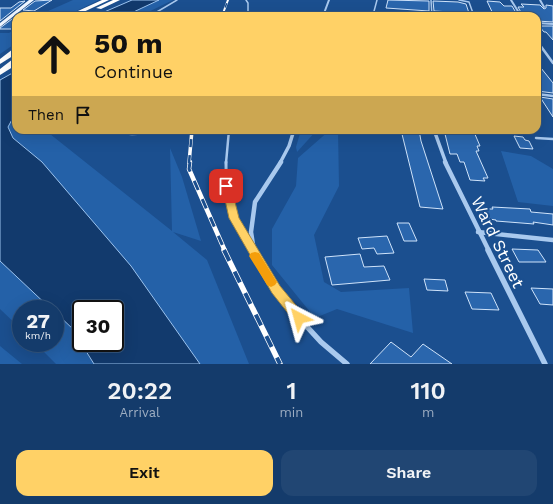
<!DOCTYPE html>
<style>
:root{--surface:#143b6b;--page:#214673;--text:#f1f3f6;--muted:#9dadc1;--line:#33557e;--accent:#ffd166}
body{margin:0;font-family:"Work Sans",sans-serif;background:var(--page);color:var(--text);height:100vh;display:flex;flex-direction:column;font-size:15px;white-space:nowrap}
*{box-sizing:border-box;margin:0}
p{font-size:13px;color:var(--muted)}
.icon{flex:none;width:22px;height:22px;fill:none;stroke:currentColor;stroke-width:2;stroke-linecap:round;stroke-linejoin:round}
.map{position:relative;height:364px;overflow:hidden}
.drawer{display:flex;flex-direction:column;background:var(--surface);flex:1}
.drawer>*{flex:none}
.top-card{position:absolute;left:12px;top:12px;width:529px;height:122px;border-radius:12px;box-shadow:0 4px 16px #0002,0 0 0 1px var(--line);background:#ffd166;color:#111;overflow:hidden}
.speed{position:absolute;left:12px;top:300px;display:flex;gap:8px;font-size:20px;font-weight:700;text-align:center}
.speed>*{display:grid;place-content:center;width:52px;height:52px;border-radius:50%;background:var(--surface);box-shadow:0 4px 16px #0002,0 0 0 1px var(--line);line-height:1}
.speed small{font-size:10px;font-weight:400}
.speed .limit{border:2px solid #111;border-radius:6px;background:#fff;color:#111}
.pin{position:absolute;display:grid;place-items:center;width:34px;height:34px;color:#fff;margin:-17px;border-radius:8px;box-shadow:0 2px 6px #0006}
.me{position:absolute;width:44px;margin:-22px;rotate:321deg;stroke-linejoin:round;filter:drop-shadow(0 0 3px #0008)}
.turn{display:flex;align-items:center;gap:14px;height:84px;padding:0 16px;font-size:18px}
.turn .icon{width:52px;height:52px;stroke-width:2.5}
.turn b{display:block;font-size:28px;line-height:34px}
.then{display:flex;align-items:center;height:38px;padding:0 16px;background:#0003;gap:8px;font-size:15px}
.eta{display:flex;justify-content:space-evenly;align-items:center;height:68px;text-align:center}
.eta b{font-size:24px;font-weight:600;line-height:28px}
.cta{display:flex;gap:8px;margin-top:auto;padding:8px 16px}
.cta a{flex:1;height:46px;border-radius:12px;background:var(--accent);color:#111;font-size:16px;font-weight:600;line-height:46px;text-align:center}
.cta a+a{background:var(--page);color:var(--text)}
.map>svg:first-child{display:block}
.green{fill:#2461a8}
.water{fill:#123a6d;stroke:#9cc4f0}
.building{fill:#2a66ad;stroke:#cfe3fa}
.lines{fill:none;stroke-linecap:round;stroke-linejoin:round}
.service-far3{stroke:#a9c9ee;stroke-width:1.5}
.service-far2{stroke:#a9c9ee;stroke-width:2}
.service-far1{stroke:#a9c9ee;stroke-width:2.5}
.service{stroke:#a9c9ee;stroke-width:3}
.minor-far4{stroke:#a9c9ee;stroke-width:2}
.minor-far3{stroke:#a9c9ee;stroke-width:2.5}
.minor-far2{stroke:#a9c9ee;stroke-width:3.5}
.minor-far1{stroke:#a9c9ee;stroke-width:4.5}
.minor{stroke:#a9c9ee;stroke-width:5.5}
.primary{fill:#f0f6ff;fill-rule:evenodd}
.motorway{fill:#fff;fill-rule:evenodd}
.rail-far3-casing{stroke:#fff;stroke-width:2}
.rail-far2-casing{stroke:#fff;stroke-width:3.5}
.rail-far1-casing{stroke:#fff;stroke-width:4.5}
.rail-casing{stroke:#fff;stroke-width:5.5}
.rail-far3{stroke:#1b4f8f;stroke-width:1.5;stroke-dasharray:4.5;stroke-linecap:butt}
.rail-far2{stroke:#1b4f8f;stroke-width:2.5;stroke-dasharray:8;stroke-linecap:butt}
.rail-far1{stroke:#1b4f8f;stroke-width:3;stroke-dasharray:10;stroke-linecap:butt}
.rail{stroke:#1b4f8f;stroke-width:4;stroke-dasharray:12;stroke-linecap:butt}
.route{fill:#ffd166;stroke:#a68842}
.slow{fill:#f59e0b}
.labels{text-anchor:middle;stroke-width:4;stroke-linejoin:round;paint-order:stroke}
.near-street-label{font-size:17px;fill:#fff;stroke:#1b4f8f}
</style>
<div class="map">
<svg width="553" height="364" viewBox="0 0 553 364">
<rect width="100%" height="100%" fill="#1b4f8f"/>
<!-- green -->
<g class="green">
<polygon points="73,0 99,0 66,16 37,16"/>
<polygon points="159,0 173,0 140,16 125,16"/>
<polygon points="16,29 16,43 0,54 0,33 9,33"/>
<polygon points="16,112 16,130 53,130 50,134 172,231 170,148 182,177 201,241 173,232 207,260 249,364 200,364 131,266 26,148 13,138 8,127"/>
<polygon points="301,130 317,130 297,152 296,147"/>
<polygon points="330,130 338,130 339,186 314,235 324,282 341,292 409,288 413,333 337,309 315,318 272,265 272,229 296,186 298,158"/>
<polygon points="501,151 531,156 553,169 553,206 518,202"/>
<polygon points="0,261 51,309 21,309 21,329 0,309"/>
<polygon points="55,312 74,330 94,364 56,364 35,343 55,343"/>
<polygon points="0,346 22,364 0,364"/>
</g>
<!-- water -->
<g class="water">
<polygon points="132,0 159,0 125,16 95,16"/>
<polygon points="16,71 16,112 8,127 13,138 42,162 131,266 200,364 94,364 81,343 115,343 115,309 81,309 81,342 74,330 55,312 55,309 51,309 0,261 0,80"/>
</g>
<!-- building -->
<g class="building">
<polygon points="52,0 34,11 23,10 35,1"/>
<polygon points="388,0 429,1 429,11 386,8"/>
<polygon points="25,1 0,21 0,8 11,8 19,2"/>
<polygon points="433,1 458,2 466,4 469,13 434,11"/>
<polygon points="487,1 500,2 504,6 512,6 518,16 494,16"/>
<polygon points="521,4 540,5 544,9 546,8 546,5 553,6 553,22 537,21 537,16 523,16 518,7 524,7"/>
<polygon points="16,16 16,29 0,29 0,28"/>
<polygon points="539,26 553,26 553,40 546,32 544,32"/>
<polygon points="537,63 553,83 553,93 537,91"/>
<polygon points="540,97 553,99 553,117"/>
<polygon points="401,130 419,130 421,141 443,209 420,207"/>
<polygon points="444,130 474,132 480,146 477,146 479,151 476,151 488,178 483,178 485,181 470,180 464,162 460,162 457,154 450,154"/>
<polygon points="514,136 523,137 525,140 529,141 533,149 520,148"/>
<polygon points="492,207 530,209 531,212 553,214 553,225 533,222 534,224 496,221 496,220 489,219 487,209 493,209"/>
<polygon points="397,223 409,223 417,241 404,241"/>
<polygon points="387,236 394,253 377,254 374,248 362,249 358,238"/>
<polygon points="512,249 538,250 546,262 519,262"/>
<polygon points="360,254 364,267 384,266 390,280 332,285 325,257"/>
<polygon points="424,279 445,280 448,291 427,290"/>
<polygon points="531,288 553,289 553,305 540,304"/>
<polygon points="465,292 491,293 499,310 472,309"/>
<polygon points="391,342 411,357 423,344 452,364 370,364"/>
</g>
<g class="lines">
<!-- service-far3 -->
<g class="service-far3">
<polyline points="246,0 248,3 248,16"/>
<polyline points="431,0 432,16"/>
<polyline points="459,0 469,2 474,16"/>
<polyline points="373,15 377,0"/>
<polyline points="150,16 177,0"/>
</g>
<!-- service-far2 -->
<polyline class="service-far2" points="537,94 542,95"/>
<!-- service-far1 -->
<g class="service-far1">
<polyline points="537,94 553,96"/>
<polyline points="111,130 119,133 132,134 222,130"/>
<polyline points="536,138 553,139"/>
<polyline points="226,163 229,130"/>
</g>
<!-- service -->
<path class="service" d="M226,162C225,201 234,218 252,251"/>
<!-- minor-far4 -->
<g class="minor-far4">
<polyline points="511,0 521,16"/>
<polyline points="540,0 544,7"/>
<polyline points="323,14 421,16"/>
<polyline points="323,16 329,0"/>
<polyline points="537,23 553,24"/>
<polyline points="537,40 538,42"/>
</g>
<!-- minor-far3 -->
<polyline class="minor-far3" points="537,41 553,63"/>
<!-- minor-far2 -->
<g class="minor-far2">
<polyline points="434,130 446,163"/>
<polyline points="280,163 289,146 294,130"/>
</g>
<!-- minor-far1 -->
<g class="minor-far1">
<polyline points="445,162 489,251"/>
<polyline points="478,232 553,240"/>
<polyline points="254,251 251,232 255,202 281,162"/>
</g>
<!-- minor -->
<g class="minor">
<polyline points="253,250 254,254 276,290 299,318 321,342 347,364"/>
<polyline points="488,250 545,364"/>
</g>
<!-- primary -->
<polygon class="primary" points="29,0 34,0 0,27 0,23"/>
<!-- motorway -->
<g class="motorway">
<polygon points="102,0 109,0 75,16 67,16"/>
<polygon points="113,0 120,0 101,9 96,8"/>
<polygon points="13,49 16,49 16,54 0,64 0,59"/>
<polygon points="13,59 16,59 16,65 0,75 0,69"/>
</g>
<defs>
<polyline id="rail-far3" points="222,16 228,0"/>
<polyline id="rail-far2" points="189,163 192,130"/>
<polyline id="rail-far1" points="190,162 189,169 225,251"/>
<polyline id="rail" points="224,250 280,364"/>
</defs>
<!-- rail-far3 casing -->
<use href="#rail-far3" class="rail-far3-casing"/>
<!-- rail-far2 casing -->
<use href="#rail-far2" class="rail-far2-casing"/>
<!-- rail-far1 casing -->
<use href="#rail-far1" class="rail-far1-casing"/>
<!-- rail casing -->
<use href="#rail" class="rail-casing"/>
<!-- rail-far3 -->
<use href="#rail-far3" class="rail-far3"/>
<!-- rail-far2 -->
<use href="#rail-far2" class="rail-far2"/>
<!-- rail-far1 -->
<use href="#rail-far1" class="rail-far1"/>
<!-- rail -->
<use href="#rail" class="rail"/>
</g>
<!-- route -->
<polygon class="route" points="226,183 231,186 239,218 280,286 304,315 306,318 304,322 299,324 295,322 272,293 229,218 222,186"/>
<!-- slow -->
<polygon class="slow" points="255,252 259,253 275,279 277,282 275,285 271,287 267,285 249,256 251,253"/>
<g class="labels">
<!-- near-street labels -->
<g class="near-street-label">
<text transform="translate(498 242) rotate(64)" y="6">Ward Street</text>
</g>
</g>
</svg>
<div class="speed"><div>27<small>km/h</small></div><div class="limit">30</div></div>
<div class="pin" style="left:226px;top:186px;background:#d93025"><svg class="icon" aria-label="arrive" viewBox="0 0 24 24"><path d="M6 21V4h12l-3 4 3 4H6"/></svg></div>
<svg class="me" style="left:299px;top:318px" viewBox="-20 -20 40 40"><path d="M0-17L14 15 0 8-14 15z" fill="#ffd166" stroke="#fff" stroke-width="4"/></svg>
<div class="top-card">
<div class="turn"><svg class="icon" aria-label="ahead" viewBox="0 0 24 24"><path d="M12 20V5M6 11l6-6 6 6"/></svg><div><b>50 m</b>Continue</div></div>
<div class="then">Then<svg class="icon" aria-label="arrive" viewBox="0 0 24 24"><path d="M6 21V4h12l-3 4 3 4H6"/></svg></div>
</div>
</div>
<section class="drawer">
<div class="eta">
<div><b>20:22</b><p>Arrival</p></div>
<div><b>1</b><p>min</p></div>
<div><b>110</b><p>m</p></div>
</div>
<div class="cta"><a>Exit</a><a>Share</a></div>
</section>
